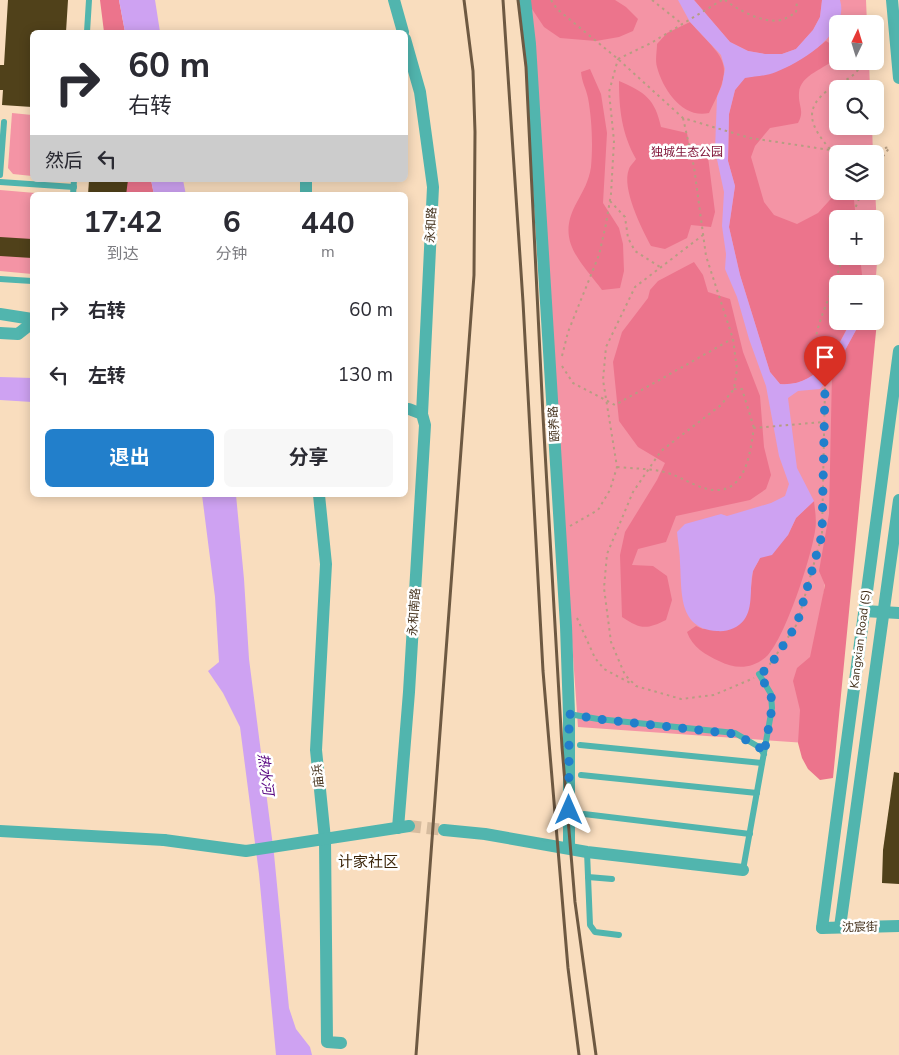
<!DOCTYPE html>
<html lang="zh">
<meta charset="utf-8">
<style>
:root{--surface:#fff;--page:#f7f7f7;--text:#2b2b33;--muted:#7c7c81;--accent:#227fcb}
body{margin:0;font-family:"Nunito Sans","Noto Sans SC",sans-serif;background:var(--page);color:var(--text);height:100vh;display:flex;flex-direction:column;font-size:19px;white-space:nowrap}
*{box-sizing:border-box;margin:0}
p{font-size:16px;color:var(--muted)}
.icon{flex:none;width:28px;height:28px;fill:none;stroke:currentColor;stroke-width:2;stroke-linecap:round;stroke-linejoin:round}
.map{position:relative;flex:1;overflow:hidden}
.panel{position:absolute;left:30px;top:192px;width:378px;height:305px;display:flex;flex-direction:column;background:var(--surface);border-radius:8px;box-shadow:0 2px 12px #0003}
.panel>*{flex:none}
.top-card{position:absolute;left:30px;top:30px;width:378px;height:152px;border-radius:8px;box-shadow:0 2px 12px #0003;background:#fff;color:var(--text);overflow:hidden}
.needle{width:32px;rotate:4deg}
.fabs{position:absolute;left:829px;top:15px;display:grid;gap:10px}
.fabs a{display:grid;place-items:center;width:55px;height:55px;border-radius:8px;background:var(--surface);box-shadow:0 2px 12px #0003;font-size:25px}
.pin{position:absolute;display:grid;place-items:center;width:42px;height:42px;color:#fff;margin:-51px -21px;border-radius:50% 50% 50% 0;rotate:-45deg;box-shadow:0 0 5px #0007}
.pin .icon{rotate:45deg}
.me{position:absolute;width:55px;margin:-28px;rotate:0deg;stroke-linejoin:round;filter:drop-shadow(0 0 4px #0008)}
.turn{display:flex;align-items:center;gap:18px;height:105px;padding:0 15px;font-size:22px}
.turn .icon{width:65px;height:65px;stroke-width:2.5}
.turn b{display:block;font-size:35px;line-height:42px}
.then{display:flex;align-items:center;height:48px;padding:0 15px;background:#0003;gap:10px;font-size:19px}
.eta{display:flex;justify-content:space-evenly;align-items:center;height:85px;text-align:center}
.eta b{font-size:30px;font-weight:700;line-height:35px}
.action{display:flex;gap:10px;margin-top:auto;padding:10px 15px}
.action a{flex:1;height:58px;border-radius:8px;background:var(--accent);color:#fff;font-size:20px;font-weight:700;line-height:58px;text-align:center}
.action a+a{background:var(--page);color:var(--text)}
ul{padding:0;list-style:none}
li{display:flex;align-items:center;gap:15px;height:65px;padding:0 15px}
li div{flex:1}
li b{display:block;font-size:19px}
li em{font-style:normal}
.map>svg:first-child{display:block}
.green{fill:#f494a5;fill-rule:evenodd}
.forest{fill:#ec748c}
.water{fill:#cea2f2}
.building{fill:#50411a}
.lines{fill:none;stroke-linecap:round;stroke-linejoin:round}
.minor-tunnel{stroke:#d5bb9e;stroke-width:12;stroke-dasharray:12 6;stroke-linecap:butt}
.path{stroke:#b69d82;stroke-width:2;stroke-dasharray:2.5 4;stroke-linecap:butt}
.service{stroke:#51b5ae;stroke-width:6}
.minor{stroke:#51b5ae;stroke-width:12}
.tertiary{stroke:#51b5ae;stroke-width:12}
.rail{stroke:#6e5942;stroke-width:3}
.route{stroke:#227fcb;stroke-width:9;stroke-dasharray:0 16.2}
.labels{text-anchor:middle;stroke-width:5;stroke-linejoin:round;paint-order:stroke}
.park-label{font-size:12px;fill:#7e1034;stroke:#fff}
.street-label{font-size:12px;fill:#44311c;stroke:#fff}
.water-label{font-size:14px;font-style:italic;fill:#590782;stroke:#fff}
.quarter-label{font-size:15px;fill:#3c260b;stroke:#fff}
</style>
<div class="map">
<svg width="899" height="1055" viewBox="0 0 899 1055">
<rect width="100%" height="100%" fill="#f9ddbe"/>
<!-- green -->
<g class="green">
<path d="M523,0H866L867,24H838V61H869L870,89H838V126H872L873,154H838V191H875V187L878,249L875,289V284H838V321H873L846,406L806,743L578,727L544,242ZM838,219H875V256H838Z"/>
<polygon points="12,113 32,115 32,176 13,174 8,168"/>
<polygon points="0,190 59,195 32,195 32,274 0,271"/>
</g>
<!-- forest -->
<g class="forest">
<polygon points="100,0 119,0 125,32 104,32"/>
<polygon points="529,0 615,0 626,7 638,19 633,31 619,37 596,41 560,38 544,27 530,6"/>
<polygon points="694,0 822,0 822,1 820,17 813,30 796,49 782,54 765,54 748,51 730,42"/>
<path d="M690,22C725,61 736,61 709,113C683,119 663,90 657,67C655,60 657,51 657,44L667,33Z"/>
<path d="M826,41L837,48V57C826,69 800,74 799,93C798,106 805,111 798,123L770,128L755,146L751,157L764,202L774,215L797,224L818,213L838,191H853L856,219H838V256H860L863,284H838V321H851C835,351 819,387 780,384L770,372L740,275L729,227L735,186L728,161L729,114L735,90L745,77C781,74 798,62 826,41Z"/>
<path d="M590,69L601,94L607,133L603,203L619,228L623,244L624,271L620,288L602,290C580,260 555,241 577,202C583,191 589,181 591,167C593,146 592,119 588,98C586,88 582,83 581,72Z"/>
<path d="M619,81C645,92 655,99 661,127L687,133L690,149L699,150L708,157L715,212L711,227L691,225L687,238L665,249L651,246C642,229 621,188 629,169C630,166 634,162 636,159C622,134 619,110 619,81Z"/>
<polygon points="124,180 151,180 154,195 126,195"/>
<path d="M694,262L703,275L708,292L730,299L743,352L760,396L764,447L771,475L766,489L750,500L676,516L666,542L638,549L632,565L653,566L667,576L672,600L666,620C646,630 640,629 622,617L620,555L625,532L657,480L665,463L638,447L619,421L613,362L622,332L648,298L650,290L658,281Z"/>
<polygon points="880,290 833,778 820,780 808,769 802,758 798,743 800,710 793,681 797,668 810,657 825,585 819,571 829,514 832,374 861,321 875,321 875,297"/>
<path d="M814,501C815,511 817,521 815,531C811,558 786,635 768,655C754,669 736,670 719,661C706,655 692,647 687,632L696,626L703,629L749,604L753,571L760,558L788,535L796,518Z"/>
</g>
<!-- water -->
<g class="water">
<polygon points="119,0 155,0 160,32 125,32"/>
<path d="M678,0H694L730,42L748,51L765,54H782L796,49L813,30L820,17L822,0H840C850,32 802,62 776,72C767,76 756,76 745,78L735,90L729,114L728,161L735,186L729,227L740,275L770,372L780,384C819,387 836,351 851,321H861L832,374L820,389L798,391L788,398L797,468L814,501L796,518L788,535L772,555L760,558C758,562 755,567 753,571C749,586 754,607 744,620C738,628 727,632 717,631C678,629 682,592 680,563C680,553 678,543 677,532L685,524L721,514L727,516L771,503L785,496L789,484L779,456L766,386L749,339L737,297L725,269L726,254L722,226L724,192L715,150L717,97L722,85L725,69L721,55L690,22Z"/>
<polygon points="151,180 183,180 186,195 154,195"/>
<polygon points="0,377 32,378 32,402 0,400"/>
<polygon points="202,495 236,495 244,579 249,659 274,854 289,1008 296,1029 310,1047 312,1055 276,1055 259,874 240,727 223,693 208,671 219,662 215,597"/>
</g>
<!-- building -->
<g class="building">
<polygon points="8,0 68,0 66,32 32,32 32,107 2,105 3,90 0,90 0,65 4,65"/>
<polygon points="89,180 128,180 126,195 88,195"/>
<polygon points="0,237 32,239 32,258 0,256"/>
<polygon points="894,772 899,773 899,884 882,883 883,850"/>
</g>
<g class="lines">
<!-- minor-tunnel -->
<polyline class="minor-tunnel" points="409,826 444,830"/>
<!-- path -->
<g class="path">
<polyline points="551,0 557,9 618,59 683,118 750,138 784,143 830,150 871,151 890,147"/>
<polyline points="652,0 681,23"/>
<path d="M725,0C738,10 764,24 781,20C786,19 791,15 796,13L797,0"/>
<polyline points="875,44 883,24"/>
<polyline points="618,59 651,43 722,0"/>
<polyline points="683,118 694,167 706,256 733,339 737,369 734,389 721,405 661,451 633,492 607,554 604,588 611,642 625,675 636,686 681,699 714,695 754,678"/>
<path d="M830,149C810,126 802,108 831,88C838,83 846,81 852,76C857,72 861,66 864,61"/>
<polyline points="875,167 890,147"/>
<polyline points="610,201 625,217 628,238 635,251 660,267"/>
<polyline points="851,219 862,191"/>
<polyline points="562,356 568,332 599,255 606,224 611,194 614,141 609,92 618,59"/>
<polyline points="562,366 573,383 615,405 732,339"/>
<polyline points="734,389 742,389 754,428"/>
<path d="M617,467C636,469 653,468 671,474C685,479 699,489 714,490C747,492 750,451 754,428L823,422"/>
<polyline points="570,526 598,510 610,490 617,467 603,380 606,347 635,287 703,235"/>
<polyline points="577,618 595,658 604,669 632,684"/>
<path d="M766,670L797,624L822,535L825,387C822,381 818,375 816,369C807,329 836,294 842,256"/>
</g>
<!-- service -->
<g class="service">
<polyline points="87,32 89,0"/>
<polyline points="0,175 4,122"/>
<polyline points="0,182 74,187"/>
<polyline points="73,195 74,180"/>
<polyline points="0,279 32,281"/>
<polyline points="569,714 598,719 735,733 759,747 764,754"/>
<polyline points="580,745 762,763"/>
<polyline points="581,775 757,793"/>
<polyline points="584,814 750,834"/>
<polyline points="587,852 590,925 595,932 619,935"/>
<polyline points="743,870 772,708 771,694 759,674"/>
<polyline points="588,877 612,879"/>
</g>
<!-- minor -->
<g class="minor">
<polyline points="394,0 403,32"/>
<polyline points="525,0 530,44 566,626 569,714 569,848"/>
<polyline points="405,39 420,92 433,187 422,414"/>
<polyline points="306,180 306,195"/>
<polyline points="319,495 326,564 316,750 325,839 327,1042 341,1043"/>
<polyline points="398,828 409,692 425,425 422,414 409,409 405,409"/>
<polyline points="444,830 485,834 587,852 743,870"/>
<polyline points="164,840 246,851 409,826"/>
<polyline points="822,928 899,926"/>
</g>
<!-- tertiary -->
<g class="tertiary">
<polyline points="892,0 899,78"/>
<polyline points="0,314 32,319"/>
<polyline points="0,333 18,334 32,323"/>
<polyline points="864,611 899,613"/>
<polyline points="0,831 164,840"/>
<polyline points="840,927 899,500"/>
<polyline points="822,928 899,351"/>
</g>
<!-- rail -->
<g class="rail">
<polyline points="503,0 523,302 543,671 568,968 579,1055"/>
<polyline points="518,0 526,67 543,416 562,747 575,902 596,1055"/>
<polyline points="416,1055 474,275 475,132 473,71 464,0"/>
</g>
</g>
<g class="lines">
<!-- route -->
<polyline class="route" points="569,810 569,714 598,719 735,734 759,747 764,754 772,708 771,694 759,674 768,669 797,624 822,535 825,387"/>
</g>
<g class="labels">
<!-- park labels -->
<g class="park-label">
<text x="687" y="156">独城生态公园</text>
</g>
<!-- street labels -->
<g class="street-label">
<text transform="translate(431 225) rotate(-87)" y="4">永和路</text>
<text transform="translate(554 424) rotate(-94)" y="4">颐养路</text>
<text transform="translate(414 612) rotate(-86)" y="4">永和南路</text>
<text transform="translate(860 639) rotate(-83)" y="4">Kangxian Road (S)</text>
<text transform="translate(318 776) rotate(-96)" y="4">庙浜</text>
<text transform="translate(860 927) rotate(-1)" y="4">沈宸街</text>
</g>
<!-- water labels -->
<g class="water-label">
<text transform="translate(266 774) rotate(82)" y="5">热水河</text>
</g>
<!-- quarter labels -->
<g class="quarter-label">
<text x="368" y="867">计家社区</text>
</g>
</g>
</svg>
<div class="fabs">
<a><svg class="needle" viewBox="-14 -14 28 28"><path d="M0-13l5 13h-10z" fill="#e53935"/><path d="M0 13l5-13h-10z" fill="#7c7c81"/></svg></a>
<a><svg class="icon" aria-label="search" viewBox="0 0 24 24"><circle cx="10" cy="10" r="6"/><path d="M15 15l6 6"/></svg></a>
<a><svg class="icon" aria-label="layers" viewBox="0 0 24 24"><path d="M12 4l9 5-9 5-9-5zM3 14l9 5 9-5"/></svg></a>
<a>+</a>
<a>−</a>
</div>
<div class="pin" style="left:825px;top:387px;background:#d93025"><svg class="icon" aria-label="arrive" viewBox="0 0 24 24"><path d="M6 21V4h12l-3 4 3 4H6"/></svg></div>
<svg class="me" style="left:569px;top:810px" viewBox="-20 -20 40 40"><path d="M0-17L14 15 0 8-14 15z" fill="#227fcb" stroke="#fff" stroke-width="4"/></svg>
<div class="top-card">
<div class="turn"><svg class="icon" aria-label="right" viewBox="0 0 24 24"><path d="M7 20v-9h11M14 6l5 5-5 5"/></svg><div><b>60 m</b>右转</div></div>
<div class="then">然后<svg class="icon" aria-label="left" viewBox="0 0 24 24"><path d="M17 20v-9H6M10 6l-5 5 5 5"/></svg></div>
</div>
<section class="panel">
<div class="eta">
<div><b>17:42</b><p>到达</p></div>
<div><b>6</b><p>分钟</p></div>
<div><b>440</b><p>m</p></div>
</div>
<ul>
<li><svg class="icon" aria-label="right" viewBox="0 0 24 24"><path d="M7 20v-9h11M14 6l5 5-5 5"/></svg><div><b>右转</b></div><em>60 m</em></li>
<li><svg class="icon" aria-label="left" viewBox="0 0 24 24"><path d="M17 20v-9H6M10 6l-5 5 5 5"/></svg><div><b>左转</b></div><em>130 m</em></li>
</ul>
<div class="action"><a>退出</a><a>分享</a></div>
</section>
</div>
